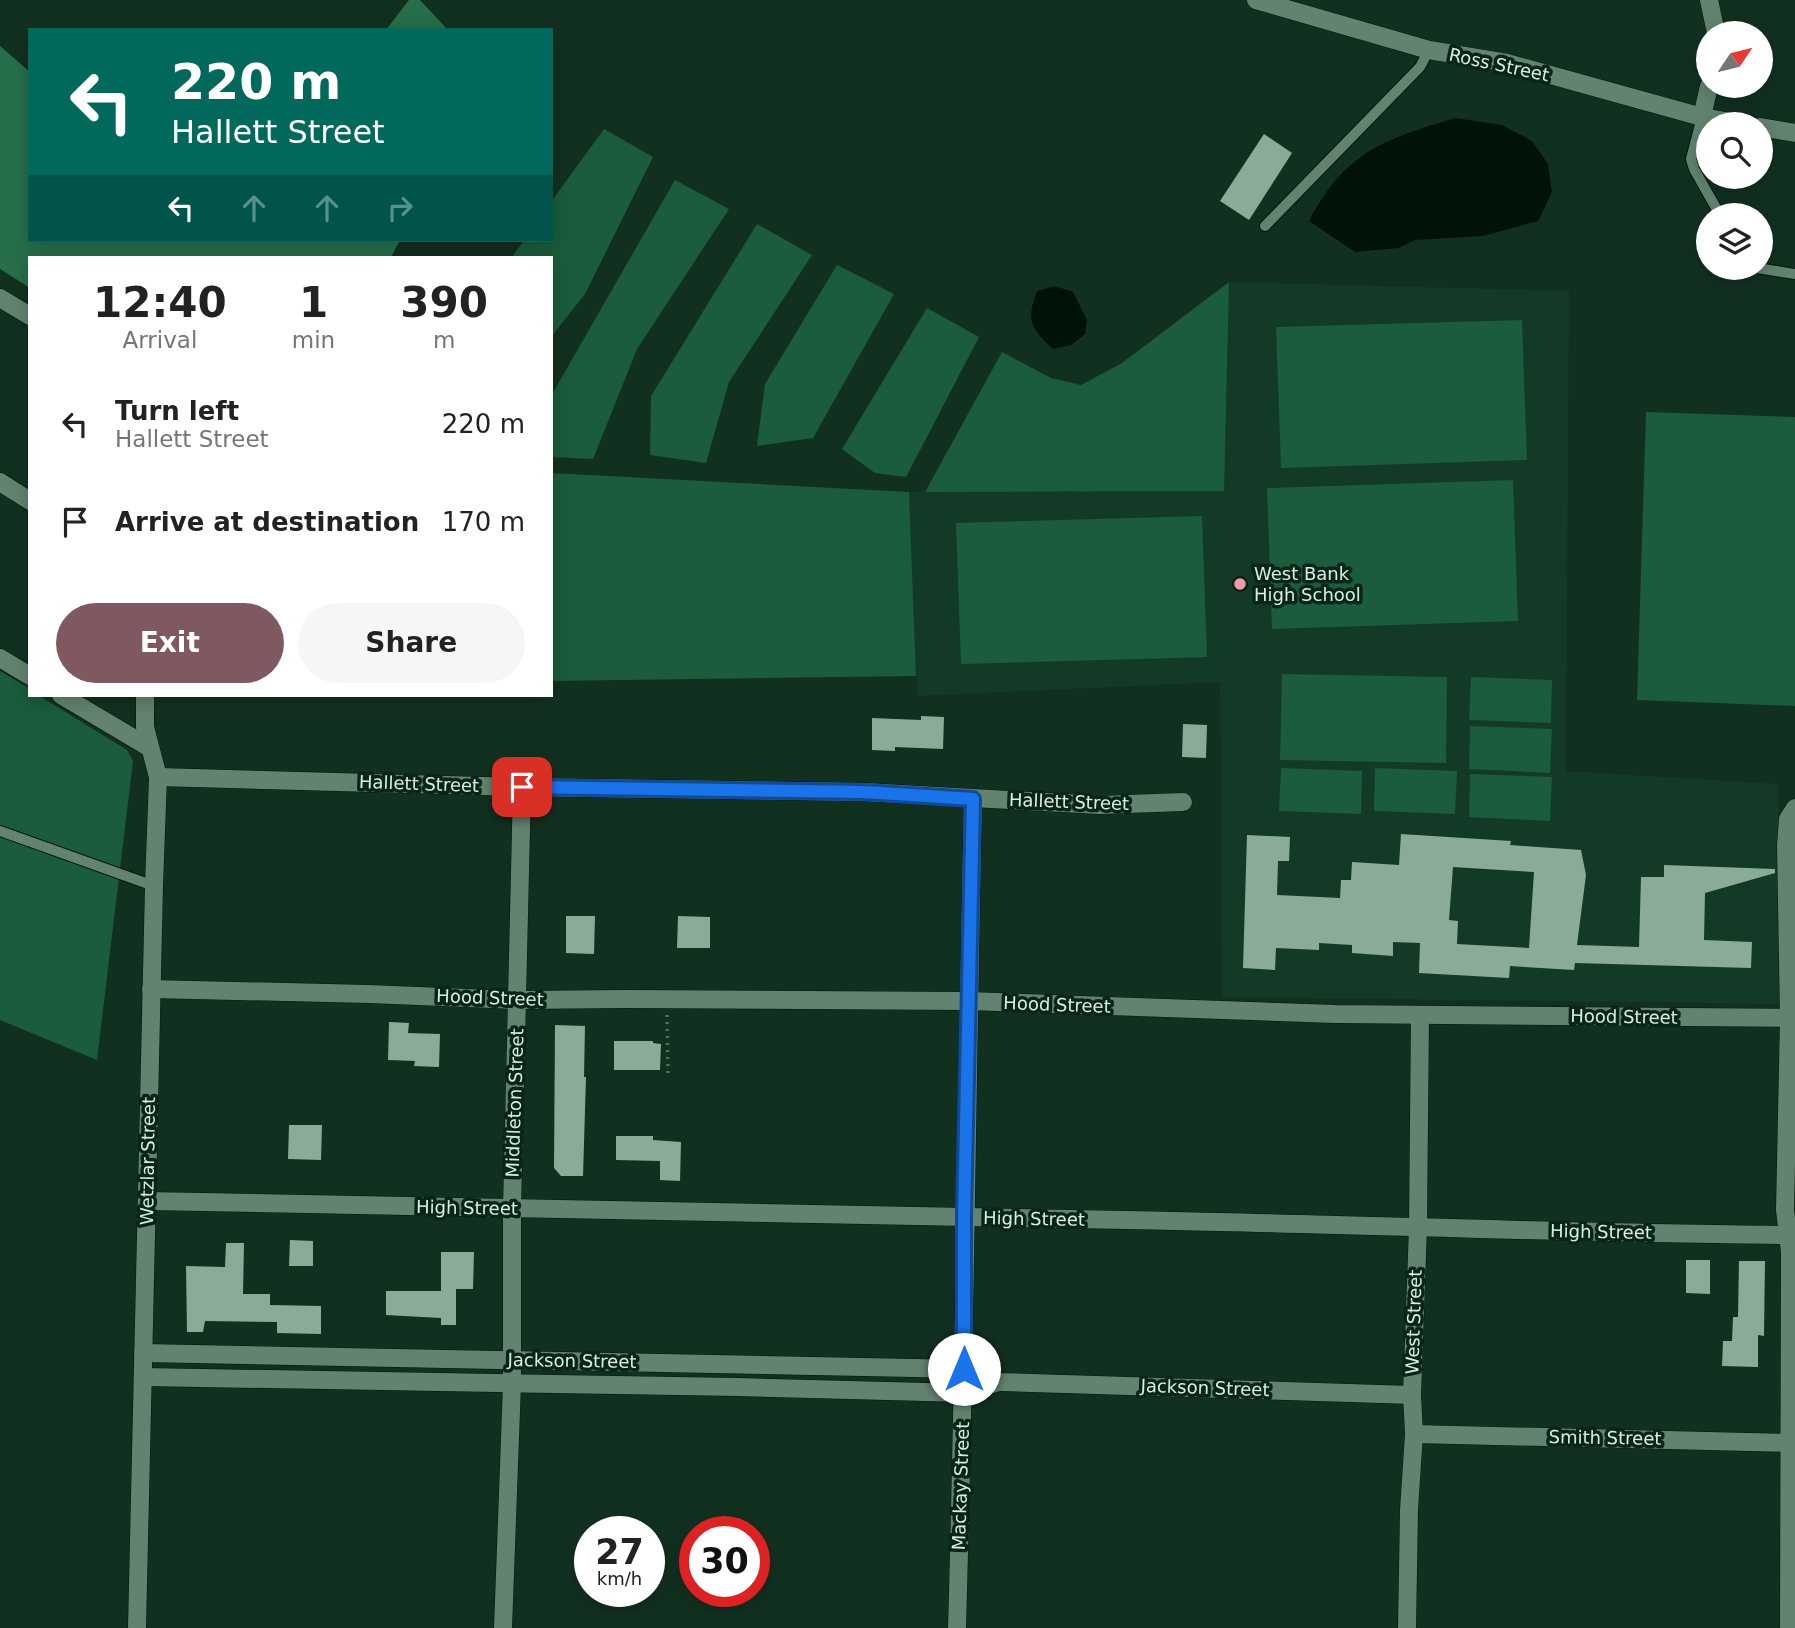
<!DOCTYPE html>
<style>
:root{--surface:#fff;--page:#f6f6f6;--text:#222;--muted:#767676;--accent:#80585f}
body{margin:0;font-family:"DejaVu Sans",sans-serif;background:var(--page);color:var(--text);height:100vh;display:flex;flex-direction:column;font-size:26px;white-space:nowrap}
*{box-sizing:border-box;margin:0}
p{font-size:23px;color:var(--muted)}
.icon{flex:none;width:38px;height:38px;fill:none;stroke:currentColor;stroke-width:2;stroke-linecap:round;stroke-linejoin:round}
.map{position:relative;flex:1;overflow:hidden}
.panel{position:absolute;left:28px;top:256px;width:525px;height:441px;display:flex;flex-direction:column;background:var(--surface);border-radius:0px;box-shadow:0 4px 18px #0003}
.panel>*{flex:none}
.banner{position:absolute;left:28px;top:28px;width:525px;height:214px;border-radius:0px;box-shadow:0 4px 18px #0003;background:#00695c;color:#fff;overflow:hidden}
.needle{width:46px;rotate:55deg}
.controls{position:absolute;left:1696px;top:21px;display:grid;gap:14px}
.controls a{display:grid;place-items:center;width:77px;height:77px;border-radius:50%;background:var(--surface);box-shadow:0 4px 18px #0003;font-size:35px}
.speed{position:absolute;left:574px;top:1516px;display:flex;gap:14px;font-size:35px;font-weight:700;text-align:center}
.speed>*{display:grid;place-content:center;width:91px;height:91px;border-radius:50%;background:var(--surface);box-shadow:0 4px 18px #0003;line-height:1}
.speed small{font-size:18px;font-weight:400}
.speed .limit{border:10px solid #d22;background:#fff;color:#111}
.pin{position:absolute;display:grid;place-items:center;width:60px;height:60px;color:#fff;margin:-30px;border-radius:14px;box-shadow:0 4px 10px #0006}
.me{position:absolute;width:77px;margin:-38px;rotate:0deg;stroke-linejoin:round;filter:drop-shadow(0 0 5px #0008)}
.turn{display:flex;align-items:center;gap:24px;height:147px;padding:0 28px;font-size:32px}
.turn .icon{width:91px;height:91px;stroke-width:2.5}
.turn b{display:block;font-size:49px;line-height:60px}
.lanes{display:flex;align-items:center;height:66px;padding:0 28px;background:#0003;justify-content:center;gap:35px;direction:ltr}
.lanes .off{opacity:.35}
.eta{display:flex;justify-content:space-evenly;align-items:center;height:119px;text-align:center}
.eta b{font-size:42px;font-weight:700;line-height:49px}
.cta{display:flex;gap:14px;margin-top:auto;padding:14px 28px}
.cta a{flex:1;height:80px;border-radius:42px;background:var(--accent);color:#fff;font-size:28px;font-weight:700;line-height:80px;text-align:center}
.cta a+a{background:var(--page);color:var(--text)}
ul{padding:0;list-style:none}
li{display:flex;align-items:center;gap:21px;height:98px;padding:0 28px}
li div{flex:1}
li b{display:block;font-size:26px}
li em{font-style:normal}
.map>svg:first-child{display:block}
.built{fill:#133a26}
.green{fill:#1a5c3c}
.forest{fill:#266f4a}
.water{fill:#001306}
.building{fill:#8aac97;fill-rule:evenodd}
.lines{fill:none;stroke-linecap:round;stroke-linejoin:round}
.service-casing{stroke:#001809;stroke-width:12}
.minor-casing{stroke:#001809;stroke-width:19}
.path{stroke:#536d5e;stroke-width:3.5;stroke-dasharray:2 5;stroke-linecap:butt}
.service{stroke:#638370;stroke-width:10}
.minor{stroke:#638370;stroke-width:18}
.route-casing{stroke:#114b97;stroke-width:18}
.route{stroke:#1a73e8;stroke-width:12}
.poi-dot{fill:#f39aaa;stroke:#072617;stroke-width:2.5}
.labels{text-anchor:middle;stroke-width:7;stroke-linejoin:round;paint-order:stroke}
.street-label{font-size:18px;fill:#dbede1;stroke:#072617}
.poi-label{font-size:18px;fill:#dbede1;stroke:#072617;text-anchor:start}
</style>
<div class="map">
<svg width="1795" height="1628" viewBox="0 0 1795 1628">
<rect width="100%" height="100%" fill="#123020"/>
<!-- built -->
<polygon class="built" points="1229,282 1569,291 1566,771 1778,784 1781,1004 1222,997 1220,682 917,696 909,492 1223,491"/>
<!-- green -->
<g class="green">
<polygon points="604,129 653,157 585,294 551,337 551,257 512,257 524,240 551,240 551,202"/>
<polygon points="675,180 729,209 637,349 593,459 551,457 551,396"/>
<polygon points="757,224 812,255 729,382 706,463 650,455 651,396"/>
<polygon points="837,265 894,294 813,438 757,446 765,384"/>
<polygon points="1229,282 1224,491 925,492 1002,352 1051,378 1081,385 1122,363"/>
<polygon points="927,308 979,337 906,477 875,473 842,449"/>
<polygon points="1522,320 1527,460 1281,468 1276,327"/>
<polygon points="1646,412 1795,417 1795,706 1637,700"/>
<polygon points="551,473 909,492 916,676 551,681"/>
<polygon points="1513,480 1518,621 1272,629 1267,488"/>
<polygon points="1202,516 1207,657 961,664 956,523"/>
<polygon points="0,671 30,689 30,695 38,695 127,750 133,761 97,1060 0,1020"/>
<polygon points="1282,674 1447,677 1446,763 1280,760"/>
<polygon points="1471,677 1552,680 1551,723 1469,720"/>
<polygon points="1470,726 1552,729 1550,773 1469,769"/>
<polygon points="1281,768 1362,771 1361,814 1279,811"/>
<polygon points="1375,768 1457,771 1455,814 1374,811"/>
<polygon points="1470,774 1552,777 1550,821 1469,817"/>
</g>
<!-- forest -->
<g class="forest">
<polygon points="409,0 420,0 448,30 386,30"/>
<polygon points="0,46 30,72 30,240 400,240 391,257 30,257 30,288 0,269"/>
</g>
<!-- water -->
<g class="water">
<path d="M1455,118L1502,125L1532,141L1548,164L1552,192L1538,221L1483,236L1415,240L1398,248L1355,252L1309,221C1346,151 1383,140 1455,118Z"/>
<path d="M1055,286L1073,292L1087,320L1085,334L1071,345L1053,349C1030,328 1026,320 1037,291Z"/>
</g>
<!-- building -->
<g class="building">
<polygon points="1264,134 1292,153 1249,220 1220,201"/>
<polygon points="921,716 944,717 943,749 895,747 895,751 872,750 872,718 921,720"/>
<polygon points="1183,724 1207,725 1206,758 1182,757"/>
<path d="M1401,834L1511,841L1510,845L1581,850L1586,875L1577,945L1639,947L1641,877H1664V865L1775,869V873L1705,893L1704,940L1752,942L1751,968L1575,963L1574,970L1510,966L1509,978L1419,973L1420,943L1393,942V956L1352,953V945L1319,943V950L1276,948L1275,970L1243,968L1247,835L1290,837L1289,861H1278L1277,895L1340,898L1341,880H1351L1352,862L1399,865ZM1453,867L1534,872L1529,948L1457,944L1458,921L1449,920Z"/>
<polygon points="566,916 595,916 594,954 566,953"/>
<polygon points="678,916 710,917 710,948 677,948"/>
<polygon points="389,1022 409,1023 408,1033 440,1034 439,1067 414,1066 415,1061 388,1060"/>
<polygon points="555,1025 585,1026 584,1077 586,1077 583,1176 561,1176 554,1168"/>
<polygon points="614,1041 653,1041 653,1043 661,1044 660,1070 614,1070"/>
<polygon points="289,1125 322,1125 321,1160 288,1159"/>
<polygon points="616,1136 653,1136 653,1140 681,1142 680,1181 660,1180 660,1161 616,1160"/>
<polygon points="290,1240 313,1241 313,1266 289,1266"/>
<polygon points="226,1243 244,1243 243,1294 270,1294 270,1305 321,1306 321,1334 277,1333 277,1322 205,1321 203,1332 187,1332 186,1266 225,1267"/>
<polygon points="441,1252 474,1252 473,1289 456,1289 456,1325 441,1325 441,1318 386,1315 386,1291 441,1291"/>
<polygon points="1686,1260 1710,1260 1710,1294 1686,1293"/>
<polygon points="1739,1261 1765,1261 1764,1336 1758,1335 1758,1367 1722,1366 1723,1341 1732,1341 1733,1317 1738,1317"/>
</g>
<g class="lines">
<defs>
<g id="service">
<polyline points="1702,117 1691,159 1694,169 1720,215"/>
<polyline points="1265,226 1420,67 1429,50"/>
<polyline points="1757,268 1795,274"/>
<polyline points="0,831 154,886"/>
</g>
<g id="minor">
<polyline points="1256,0 1429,50 1507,63 1702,117 1743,124"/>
<polyline points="1709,0 1716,33"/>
<polyline points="1702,117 1709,86"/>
<polyline points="1760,127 1795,133"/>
<polyline points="0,298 30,316"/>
<polyline points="0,482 30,501"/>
<polyline points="0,658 30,676"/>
<polyline points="61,695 150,748"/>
<polyline points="158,777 522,787 864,792 1100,805 1183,802"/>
<polyline points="151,989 369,994 518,1000 625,999 969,1001 1335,1014 1795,1018"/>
<path d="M147,1201C490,1208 832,1214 1174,1221C1381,1225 1588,1234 1795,1235"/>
<polyline points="143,1353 964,1369 999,1382 1412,1395"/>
<polyline points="144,1377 738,1387 964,1393 999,1382"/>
<polyline points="1414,1434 1795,1443"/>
<polyline points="137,1628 154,886 158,777 145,727 145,695"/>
<polyline points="503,1628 512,1384 512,1209 522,787"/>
<path d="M957,1628C965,1352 967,1075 973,799"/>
<polyline points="1407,1628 1409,1510 1414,1434 1412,1395 1418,1227 1420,1015"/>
<polyline points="1789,1628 1790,1252 1785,1210 1789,1018 1786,846 1788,819 1795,808"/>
</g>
</defs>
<!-- service casing -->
<use href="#service" class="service-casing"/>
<!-- minor casing -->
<use href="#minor" class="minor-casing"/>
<!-- path -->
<polyline class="path" points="667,1015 668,1074"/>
<!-- service -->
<use href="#service" class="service"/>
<!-- minor -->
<use href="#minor" class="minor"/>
</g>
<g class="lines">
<defs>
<polyline id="route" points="522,787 864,792 973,799 964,1218 964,1369"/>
</defs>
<!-- route casing -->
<use href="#route" class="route-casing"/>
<!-- route -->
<use href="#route" class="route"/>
</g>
<!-- markers -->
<circle class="poi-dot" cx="1240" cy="584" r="7"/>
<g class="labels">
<!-- street labels -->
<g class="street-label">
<text transform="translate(1499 65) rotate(12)" y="6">Ross Street</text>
<text transform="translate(419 784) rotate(2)" y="6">Hallett Street</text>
<text transform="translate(1069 802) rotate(2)" y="6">Hallett Street</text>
<text transform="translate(490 998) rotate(2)" y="6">Hood Street</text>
<text transform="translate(1057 1005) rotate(2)" y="6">Hood Street</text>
<text transform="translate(1624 1017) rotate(1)" y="6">Hood Street</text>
<text transform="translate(515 1103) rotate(-88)" y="6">Middleton Street</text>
<text transform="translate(148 1161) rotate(-89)" y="6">Wetzlar Street</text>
<text transform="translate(467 1208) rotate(1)" y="6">High Street</text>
<text transform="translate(1034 1219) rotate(1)" y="6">High Street</text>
<text transform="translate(1601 1232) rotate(1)" y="6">High Street</text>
<text transform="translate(1414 1322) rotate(-88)" y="6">West Street</text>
<text transform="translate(572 1361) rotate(1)" y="6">Jackson Street</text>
<text transform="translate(1205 1388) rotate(2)" y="6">Jackson Street</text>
<text transform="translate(1605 1438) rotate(1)" y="6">Smith Street</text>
<text transform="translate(961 1486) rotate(-88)" y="6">Mackay Street</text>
</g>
<!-- poi labels -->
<g class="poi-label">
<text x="1254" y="580">West Bank<tspan x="1254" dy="21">High School</tspan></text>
</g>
</g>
</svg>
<div class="controls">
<a><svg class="needle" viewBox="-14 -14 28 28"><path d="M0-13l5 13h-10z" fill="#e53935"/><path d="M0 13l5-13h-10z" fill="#767676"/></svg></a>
<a><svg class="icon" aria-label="search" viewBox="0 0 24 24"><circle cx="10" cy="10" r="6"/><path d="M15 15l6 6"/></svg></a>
<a><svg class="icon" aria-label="layers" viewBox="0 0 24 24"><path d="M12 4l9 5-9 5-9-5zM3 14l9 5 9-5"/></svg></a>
</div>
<div class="speed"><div>27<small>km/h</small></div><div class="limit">30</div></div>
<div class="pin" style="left:522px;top:787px;background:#d93025"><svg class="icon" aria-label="arrive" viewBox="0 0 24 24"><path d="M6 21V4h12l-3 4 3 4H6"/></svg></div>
<svg class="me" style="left:964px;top:1369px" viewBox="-20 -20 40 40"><circle r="19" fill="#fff"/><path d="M0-13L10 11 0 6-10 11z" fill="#1a73e8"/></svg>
<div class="banner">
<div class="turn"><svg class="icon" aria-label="left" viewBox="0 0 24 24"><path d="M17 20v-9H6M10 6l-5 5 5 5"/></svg><div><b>220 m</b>Hallett Street</div></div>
<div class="lanes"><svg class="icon" aria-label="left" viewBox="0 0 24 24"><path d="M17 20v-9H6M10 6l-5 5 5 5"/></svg><svg class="icon off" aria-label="ahead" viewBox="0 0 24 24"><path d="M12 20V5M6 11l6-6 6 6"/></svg><svg class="icon off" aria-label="ahead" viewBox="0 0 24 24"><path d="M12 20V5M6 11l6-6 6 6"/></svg><svg class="icon off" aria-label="right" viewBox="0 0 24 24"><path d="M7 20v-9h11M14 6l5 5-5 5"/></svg></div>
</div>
<section class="panel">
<div class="eta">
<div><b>12:40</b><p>Arrival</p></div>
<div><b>1</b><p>min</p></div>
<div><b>390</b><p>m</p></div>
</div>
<ul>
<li><svg class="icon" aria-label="left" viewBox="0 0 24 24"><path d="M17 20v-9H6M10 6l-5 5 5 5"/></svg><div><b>Turn left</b><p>Hallett Street</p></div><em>220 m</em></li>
<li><svg class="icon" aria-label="arrive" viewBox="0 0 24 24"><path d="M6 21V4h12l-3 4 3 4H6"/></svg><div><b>Arrive at destination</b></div><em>170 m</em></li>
</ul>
<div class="cta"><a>Exit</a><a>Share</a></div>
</section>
</div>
